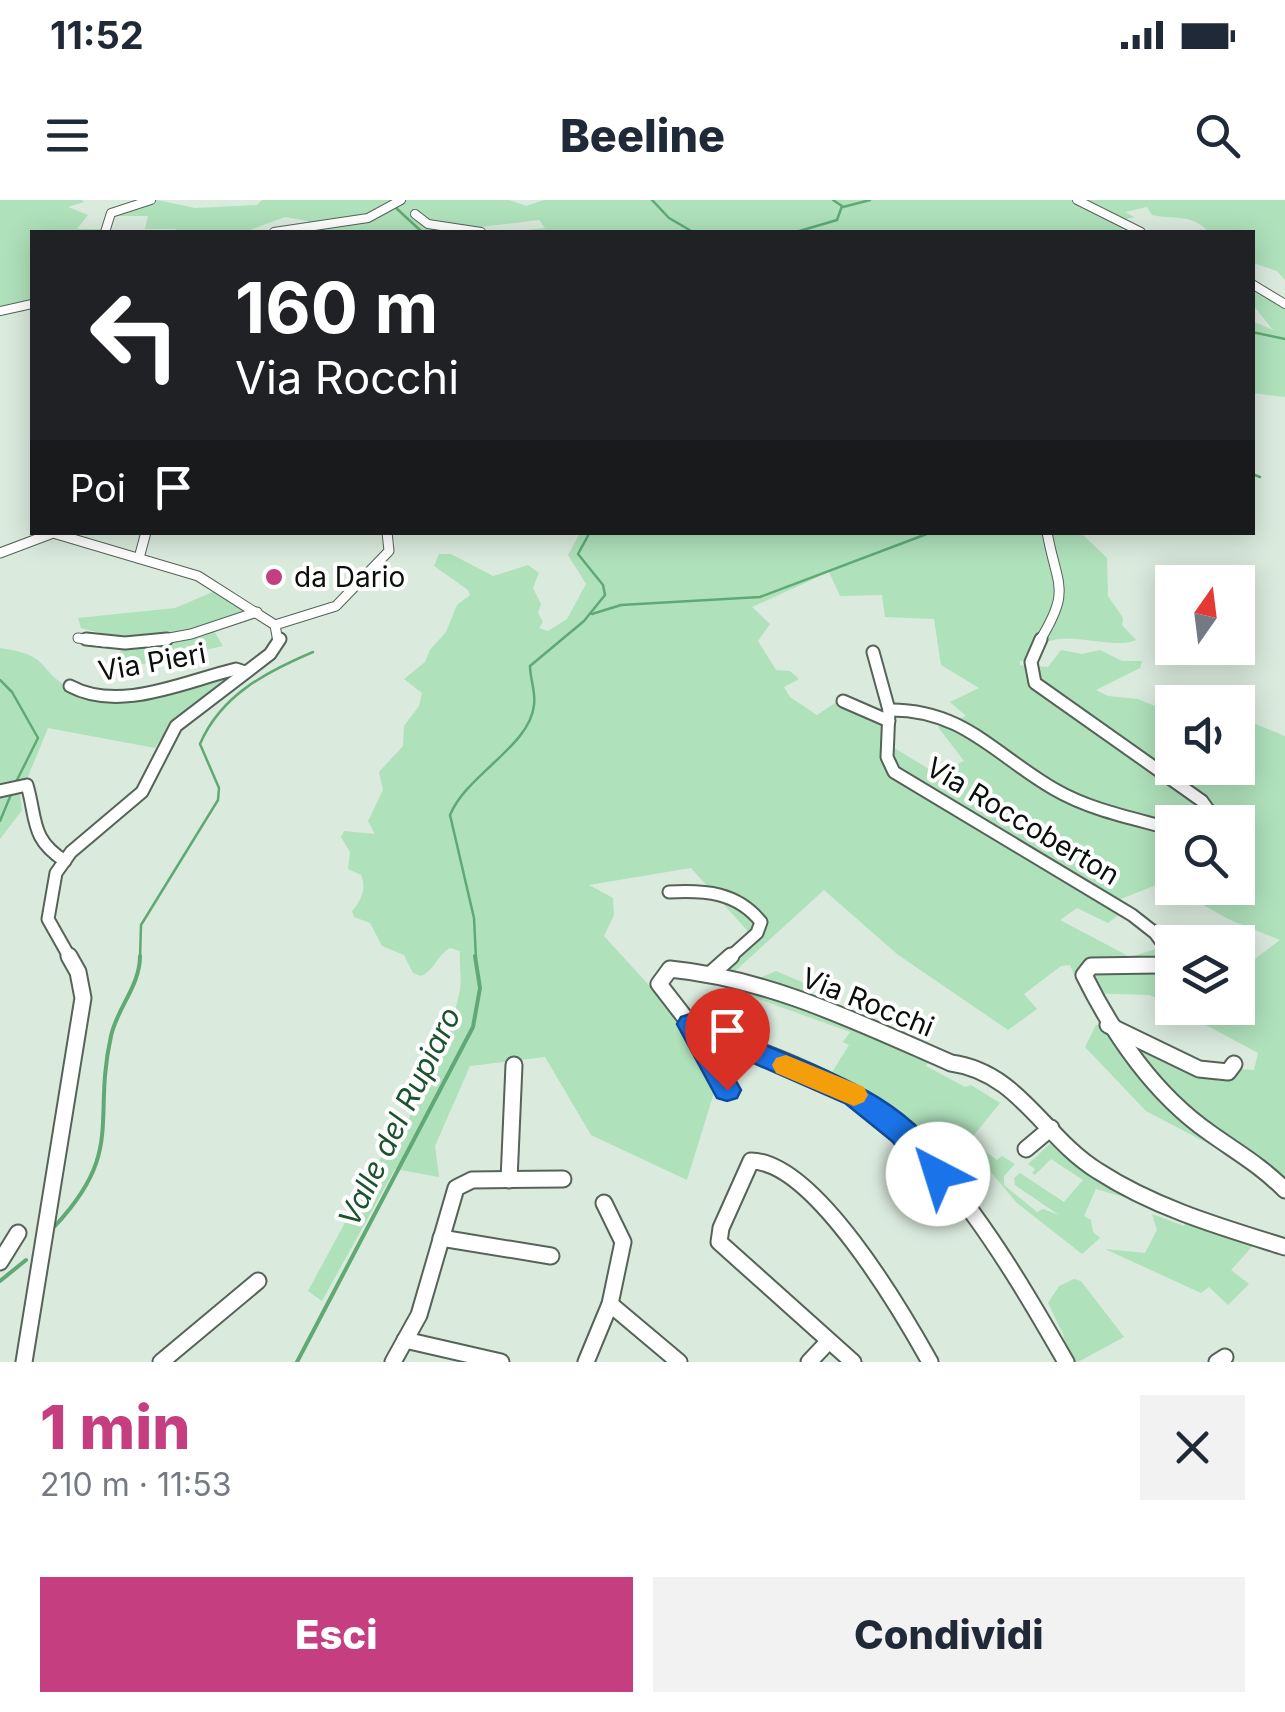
<!DOCTYPE html>
<html lang="it">
<meta charset="utf-8">
<style>
:root{--surface:#fff;--page:#f2f2f3;--text:#1f2937;--muted:#747a83;--accent:#c43e80}
body{margin:0;font-family:Inter,sans-serif;background:var(--page);color:var(--text);height:100vh;display:flex;flex-direction:column;font-size:38px;white-space:nowrap}
*{box-sizing:border-box;margin:0}
p{font-size:32px;color:var(--muted)}
.icon{flex:none;width:55px;height:55px;fill:none;stroke:currentColor;stroke-width:2;stroke-linecap:round;stroke-linejoin:round}
.map{position:relative;height:1162px;overflow:hidden}
.sheet{display:flex;flex-direction:column;background:var(--surface);flex:1}
.sheet>*{flex:none}
.hud{position:absolute;left:30px;top:30px;width:1225px;height:305px;border-radius:0px;box-shadow:0 5px 25px #0003;background:#202124;color:#fff;overflow:hidden}
.needle{width:65px;rotate:14deg}
.fabs{position:absolute;left:1155px;top:365px;display:grid;gap:20px}
.fabs a{display:grid;place-items:center;width:100px;height:100px;border-radius:0px;background:var(--surface);box-shadow:0 5px 25px #0003;font-size:50px}
.pin{position:absolute;display:grid;place-items:center;width:85px;height:85px;color:#fff;margin:-102px -42px;border-radius:50% 50% 50% 0;rotate:-45deg;box-shadow:0 0 10px #0007}
.pin .icon{rotate:45deg}
.me{position:absolute;width:110px;margin:-55px;rotate:320deg;stroke-linejoin:round;filter:drop-shadow(0 0 8px #0008)}
.turn{display:flex;align-items:center;gap:35px;height:210px;padding:0 40px;font-size:45px}
.turn .icon{width:130px;height:130px;stroke-width:2.5}
.turn b{display:block;font-size:70px;line-height:85px}
.then{display:flex;align-items:center;height:95px;padding:0 40px;background:#0003;gap:20px;font-size:38px}
.round{display:grid;place-items:center;flex:none;width:105px;height:105px;border-radius:0px;background:var(--page)}
.head{display:flex;align-items:center;justify-content:space-between;height:170px;padding:0 40px}
h1{font-size:60px;font-weight:800;line-height:75px;color:var(--accent)}
.action{display:flex;gap:20px;margin-top:auto;padding:20px 40px}
.action a{flex:1;height:115px;border-radius:0px;background:var(--accent);color:#fff;font-size:40px;font-weight:800;line-height:115px;text-align:center}
.action a+a{background:var(--page);color:var(--text)}
.status{display:flex;justify-content:space-between;align-items:center;height:70px;padding:0 50px;background:var(--surface);direction:ltr}
.status svg{height:28px;fill:currentColor}
header{display:flex;justify-content:space-between;align-items:center;height:130px;padding:0 40px;background:var(--surface);font-size:45px;font-weight:800}
.map>svg:first-child{display:block}
.green{fill:#afe1bb;fill-rule:evenodd}
.lines{fill:none;stroke-linecap:round;stroke-linejoin:round}
.stream-far1{stroke:#60a975;stroke-width:2.5}
.stream{stroke:#60a975;stroke-width:4}
.minor-far3-casing{stroke:#556358;stroke-width:10}
.minor-far2-casing{stroke:#556358;stroke-width:11}
.minor-far1-casing{stroke:#556358;stroke-width:15}
.minor-casing{stroke:#556358;stroke-width:19}
.minor-far3{stroke:#fff;stroke-width:8}
.minor-far2{stroke:#fff;stroke-width:9}
.minor-far1{stroke:#fff;stroke-width:11}
.minor{stroke:#fff;stroke-width:15}
.route{fill:#1a73e8;stroke:#114b97;stroke-width:2.5}
.slow{fill:#f59e0b}
.poi-dot{fill:#c43e80;stroke:#fff;stroke-width:4}
.labels{text-anchor:middle;stroke-width:8;stroke-linejoin:round;paint-order:stroke}
.poi-label{font-size:28px;fill:#090f0b;stroke:#fff;text-anchor:start}
.street-label{font-size:28px;fill:#090f0b;stroke:#fff}
.water-label{font-size:30px;font-style:italic;fill:#1c522e;stroke:#fff}
</style>
<div class="status"><b>11:52</b><svg viewBox="0 0 49 12"><path d="M0 12V9h3v3zM5 12V6h3v6zM10 12V3h3v9zM15 12V0h3v12zM26 1h20v11H26zM47 4h2v5h-2z"/></svg></div>
<header><svg class="icon" aria-label="menu" viewBox="0 0 24 24"><path d="M4 6h16M4 12h16M4 18h16"/></svg>Beeline<svg class="icon" aria-label="search" viewBox="0 0 24 24"><circle cx="10" cy="10" r="6"/><path d="M15 15l6 6"/></svg></header>
<div class="map">
<svg width="1285" height="1162" viewBox="0 0 1285 1162">
<rect width="100%" height="100%" fill="#daeadd"/>
<!-- green -->
<g class="green">
<polygon points="0,0 82,0 84,2 68,7 88,15 77,29 101,29 100,32 32,32 32,101 0,109"/>
<path d="M157,0L195,8L257,5L262,0H509L526,6L544,0H1285V80L1277,71L1253,63L1252,32H1209C1191,13 1174,20 1152,15L1147,7L1125,12L1134,17L1117,21L1128,28L1109,32L518,31L545,28L539,20L480,27L483,32H297V27L309,26L308,21L285,17L247,31L175,32L176,29H145L148,16H113L122,9Z"/>
<polygon points="1253,83 1285,102 1285,197 1253,193 1252,121 1273,130 1253,105"/>
<path d="M580,333H1081L1107,358L1108,396L1123,418L1122,425L1136,440C1106,452 1056,423 1036,452L1040,460L1020,461V465L1048,467L1061,450L1082,454L1100,450L1122,461H1142L1140,468L1096,490L1108,496L1138,499L1172,513V568H1238V517L1285,536V984L1146,911L1085,847L1096,825H1108L1217,868L1254,870L1258,853L1174,808H1238V772L1280,740L1228,719L1174,688H1238V622H1172V687L1164,682L1113,702L1121,713L1108,723L1077,708L1060,720L1130,757L1172,744V807L1150,795L1082,793L1070,765L1061,766L1024,794L1037,809L1008,830L897,754L824,690L733,773L755,780L776,771L804,783V798L929,861L926,866L965,887L971,885L1000,903L970,940L997,960L1002,956L1015,964L1004,976V985L1037,1012L1043,1009L1059,1015L1015,985L1014,978L1020,973L1064,1002L1083,980L1051,959L1035,975L1032,973L1035,969L1028,964L1052,942L1141,1002L1096,989L1084,1016L1091,1020L1093,1032L1100,1038L1082,1054L1017,1003L984,964L958,946L952,948L966,967L964,978L936,955L926,958L827,880L849,845L843,842L850,832L720,785L723,769L754,738L691,668L589,685L613,698L614,715L604,736L667,805L717,883L687,980L591,935L545,857L470,866L435,946L439,977L395,969L322,1101L308,1091L379,960C419,912 447,851 460,790C462,778 459,764 460,751L450,748C437,755 435,770 421,776L413,773L404,755L382,746L370,723L354,717L352,711C361,701 367,688 361,675L348,669L350,652L341,637L344,631L375,634L368,621L383,590L379,572L403,546L404,526L419,506L422,493L404,479L425,462L430,450L446,432L457,405L470,395L468,390L434,366L439,354H451L493,376L528,365L539,373L533,388L541,404L538,413L543,422L539,428L548,431L567,419L586,384L568,355ZM829,372L840,396L882,395L885,417L934,419L941,465L979,488L950,502L966,516L938,527L964,561L937,574L886,543L883,520L838,501L817,515L790,497L784,487L799,479L790,471L776,470L758,441L770,424L752,407Z"/>
<polygon points="215,391 246,411 211,426 223,446 138,465 112,466 127,440 81,428 78,418 175,408"/>
<path d="M0,448C52,456 34,466 70,489C103,511 198,479 236,471L174,518L155,548L48,528L27,579L19,585L22,610L0,639Z"/>
<polygon points="1152,1014 1184,1026 1188,1014 1259,1039 1231,1070 1249,1084 1228,1105 1209,1087 1201,1093 1105,1049 1145,1053 1157,1030"/>
<polygon points="1074,1079 1081,1081 1124,1137 1078,1162 1070,1162 1063,1134 1048,1103 1059,1086"/>
</g>
<g class="lines">
<!-- stream-far1 -->
<g class="stream-far1">
<polyline points="652,0 669,18 693,32"/>
<polyline points="395,7 422,32"/>
<polyline points="843,7 870,0"/>
<polyline points="796,32 837,20 842,6 833,0"/>
<polyline points="1252,132 1285,139"/>
<polyline points="1252,274 1260,277"/>
<polyline points="592,414 621,405 760,397 932,332"/>
<polyline points="0,480 12,492 38,538 15,584"/>
<polyline points="0,621 12,592"/>
<path d="M140,758L141,725L218,600L219,588L200,544C221,495 266,472 313,452"/>
<path d="M476,758L474,718L450,615C467,574 530,546 534,505C536,492 530,479 530,466L584,421L605,395L603,385L578,354L590,332"/>
</g>
<!-- stream -->
<g class="stream">
<path d="M55,1026C125,951 92,921 111,836C117,808 140,786 140,756"/>
<polyline points="0,1081 26,1060"/>
<polyline points="297,1162 473,827 480,788 475,756"/>
</g>
<defs>
<g id="minor-far3">
<polyline points="1077,0 1141,32"/>
<polyline points="415,14 428,24 481,32"/>
<polyline points="105,32 111,13 151,0"/>
<polyline points="274,32 368,18 401,0"/>
<polyline points="1252,84 1285,104"/>
<polyline points="0,111 32,104"/>
</g>
<g id="minor-far2">
<polyline points="0,353 53,333 198,376 275,425 278,442"/>
<polyline points="139,358 146,332"/>
<polyline points="275,425 336,406 389,351 387,332"/>
<polyline points="78,438 104,442"/>
<polyline points="148,442 191,434 257,412"/>
<path d="M1039,442C1072,388 1057,388 1047,332"/>
</g>
<g id="minor-far1">
<polyline points="86,439 125,443 167,439"/>
<polyline points="1041,439 1031,462 1035,483 1202,601 1217,622"/>
<polyline points="873,452 889,510 887,557 894,572 1132,715 1155,733 1172,756"/>
<path d="M70,486C120,513 185,481 236,469L245,472"/>
<polyline points="843,501 889,521"/>
<path d="M889,510C963,509 995,555 1054,589C1090,610 1132,618 1172,629"/>
<path d="M0,591L27,585C37,619 30,639 65,661"/>
<path d="M669,692C705,690 737,692 761,722L757,733L729,758"/>
<polyline points="70,758 48,719 56,673 71,652 142,592 176,526 270,454 280,439"/>
</g>
<g id="minor">
<path d="M1172,758L1157,765L1091,766L1084,775C1113,834 1155,895 1210,933C1238,953 1260,965 1285,990"/>
<polyline points="713,772 731,756"/>
<path d="M690,824C744,846 802,864 852,894C943,948 1014,1072 1066,1162"/>
<polyline points="1108,825 1199,869 1228,872 1234,864"/>
<path d="M727,890L690,824L659,784L670,769C771,779 859,823 951,863C1019,872 1044,938 1098,971C1155,1008 1221,1027 1285,1047"/>
<polyline points="1026,949 1051,928"/>
<polyline points="509,980 514,865"/>
<polyline points="441,1038 551,1056"/>
<polyline points="0,1062 18,1033"/>
<polyline points="610,1104 679,1162"/>
<polyline points="405,1140 501,1162"/>
<polyline points="24,1162 83,798 78,772 69,756"/>
<polyline points="161,1162 258,1081"/>
<polyline points="393,1162 419,1115 456,988 472,980 563,979"/>
<polyline points="586,1162 610,1104 623,1042 604,1003"/>
<polyline points="809,1162 828,1142"/>
<path d="M853,1162L719,1042L721,1028L751,961C814,961 901,1110 930,1162"/>
<polyline points="1217,1162 1225,1157"/>
</g>
</defs>
<!-- minor-far3 casing -->
<use href="#minor-far3" class="minor-far3-casing"/>
<!-- minor-far2 casing -->
<use href="#minor-far2" class="minor-far2-casing"/>
<!-- minor-far1 casing -->
<use href="#minor-far1" class="minor-far1-casing"/>
<!-- minor casing -->
<use href="#minor" class="minor-casing"/>
<!-- minor-far3 -->
<use href="#minor-far3" class="minor-far3"/>
<!-- minor-far2 -->
<use href="#minor-far2" class="minor-far2"/>
<!-- minor-far1 -->
<use href="#minor-far1" class="minor-far1"/>
<!-- minor -->
<use href="#minor" class="minor"/>
</g>
<!-- route -->
<path class="route" d="M690,814C718,822 744,836 770,847C838,875 917,904 953,974L948,983L938,987L927,983L892,941L845,903L717,847L741,890L737,898L727,901L717,898L677,824L681,817Z"/>
<!-- slow -->
<polygon class="slow" points="786,855 864,887 868,895 864,902 854,906 844,902 776,873 772,865 776,858"/>
<!-- markers -->
<circle class="poi-dot" cx="274" cy="377" r="10"/>
<g class="labels">
<!-- poi labels -->
<g class="poi-label">
<text x="294" y="387">da Dario</text>
</g>
<!-- street labels -->
<g class="street-label">
<text transform="translate(152 462) rotate(-10)" y="10">Via Pieri</text>
<text transform="translate(1023 621) rotate(31)" y="10">Via Roccoberton</text>
<text transform="translate(868 802) rotate(22)" y="10">Via Rocchi</text>
</g>
<!-- water labels -->
<g class="water-label">
<text transform="translate(400 917) rotate(-64)" y="10">Valle del Rupiaro</text>
</g>
</g>
</svg>
<div class="fabs">
<a><svg class="needle" viewBox="-14 -14 28 28"><path d="M0-13l5 13h-10z" fill="#e53935"/><path d="M0 13l5-13h-10z" fill="#747a83"/></svg></a>
<a><svg class="icon" aria-label="sound" viewBox="0 0 24 24"><path d="M4 9h4l5-4v14l-5-4H4zM17 9q2 3 0 6"/></svg></a>
<a><svg class="icon" aria-label="search" viewBox="0 0 24 24"><circle cx="10" cy="10" r="6"/><path d="M15 15l6 6"/></svg></a>
<a><svg class="icon" aria-label="layers" viewBox="0 0 24 24"><path d="M12 4l9 5-9 5-9-5zM3 14l9 5 9-5"/></svg></a>
</div>
<div class="pin" style="left:727px;top:890px;background:#d93025"><svg class="icon" aria-label="arrive" viewBox="0 0 24 24"><path d="M6 21V4h12l-3 4 3 4H6"/></svg></div>
<svg class="me" style="left:938px;top:974px" viewBox="-20 -20 40 40"><circle r="19" fill="#fff"/><path d="M0-13L10 11 0 6-10 11z" fill="#1a73e8"/></svg>
<div class="hud">
<div class="turn"><svg class="icon" aria-label="left" viewBox="0 0 24 24"><path d="M17 20v-9H6M10 6l-5 5 5 5"/></svg><div><b>160 m</b>Via Rocchi</div></div>
<div class="then">Poi<svg class="icon" aria-label="arrive" viewBox="0 0 24 24"><path d="M6 21V4h12l-3 4 3 4H6"/></svg></div>
</div>
</div>
<section class="sheet">
<div class="head"><div><h1>1 min</h1><p>210 m · 11:53</p></div><a class="round"><svg class="icon" aria-label="close" viewBox="0 0 24 24"><path d="M6 6l12 12M18 6L6 18"/></svg></a></div>
<div class="action"><a>Esci</a><a>Condividi</a></div>
</section>
